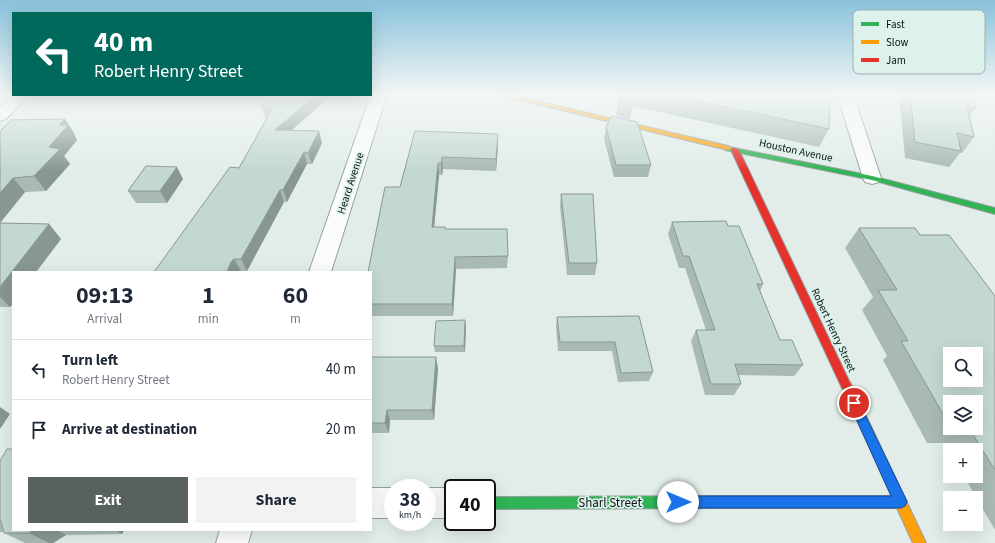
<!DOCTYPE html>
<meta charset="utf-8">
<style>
:root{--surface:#fff;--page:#f2f2f3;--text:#1f2937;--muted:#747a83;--line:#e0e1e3;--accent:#58615e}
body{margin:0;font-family:"Source Sans 3",sans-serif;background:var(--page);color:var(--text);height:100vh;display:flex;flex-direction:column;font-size:15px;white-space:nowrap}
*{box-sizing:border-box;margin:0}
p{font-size:13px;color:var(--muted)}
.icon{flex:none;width:22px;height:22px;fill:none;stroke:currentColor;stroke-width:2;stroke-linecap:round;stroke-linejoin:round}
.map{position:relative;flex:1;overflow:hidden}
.details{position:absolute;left:12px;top:271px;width:360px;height:260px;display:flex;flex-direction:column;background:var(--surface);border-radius:0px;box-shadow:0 4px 16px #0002}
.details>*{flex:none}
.top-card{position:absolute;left:12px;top:12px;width:360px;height:84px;border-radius:0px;box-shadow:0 4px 16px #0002;background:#00695c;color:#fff;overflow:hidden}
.fabs{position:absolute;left:943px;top:347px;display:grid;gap:8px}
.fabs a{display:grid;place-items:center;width:40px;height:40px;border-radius:0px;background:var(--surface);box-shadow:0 4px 16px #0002;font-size:20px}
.speed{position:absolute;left:384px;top:479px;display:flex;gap:8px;font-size:20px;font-weight:700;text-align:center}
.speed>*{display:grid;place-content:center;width:52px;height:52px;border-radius:50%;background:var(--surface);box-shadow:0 4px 16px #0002;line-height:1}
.speed small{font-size:10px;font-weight:400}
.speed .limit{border:2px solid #111;border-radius:6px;background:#fff;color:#111}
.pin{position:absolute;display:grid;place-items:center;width:34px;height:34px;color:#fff;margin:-17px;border:2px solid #fff;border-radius:50%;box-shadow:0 1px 4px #0007}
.me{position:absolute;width:44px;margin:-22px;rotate:90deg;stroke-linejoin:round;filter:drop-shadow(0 0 3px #0008)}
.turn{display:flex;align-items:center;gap:14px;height:84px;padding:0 16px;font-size:18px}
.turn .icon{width:52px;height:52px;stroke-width:2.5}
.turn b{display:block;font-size:28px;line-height:34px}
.eta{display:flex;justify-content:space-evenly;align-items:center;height:68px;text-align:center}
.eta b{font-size:24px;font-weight:700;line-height:28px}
.primary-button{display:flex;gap:8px;margin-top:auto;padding:8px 16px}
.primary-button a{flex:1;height:46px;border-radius:0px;background:var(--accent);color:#fff;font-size:16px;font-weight:700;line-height:46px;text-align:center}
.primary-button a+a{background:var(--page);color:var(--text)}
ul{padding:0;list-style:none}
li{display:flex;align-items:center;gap:12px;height:60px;padding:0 16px;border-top:1px solid var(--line)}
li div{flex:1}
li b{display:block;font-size:15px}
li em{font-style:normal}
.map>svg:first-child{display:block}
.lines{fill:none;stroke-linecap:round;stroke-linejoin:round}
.street-casing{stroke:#97a09e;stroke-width:2}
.fast-casing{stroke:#97a09e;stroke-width:2}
.slow-casing{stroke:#97a09e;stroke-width:2}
.jam-casing{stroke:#97a09e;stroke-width:2}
.street{fill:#fbfcfc;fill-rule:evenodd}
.fast{fill:#30b455;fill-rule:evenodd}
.slow{fill:#ff9f0a;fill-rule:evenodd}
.jam{fill:#e5322d;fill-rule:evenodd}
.wall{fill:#a9bab5;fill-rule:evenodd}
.shaded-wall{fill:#899794}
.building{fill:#c4d8d3;stroke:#899794;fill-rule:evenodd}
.route{fill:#1a73e8;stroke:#114b97}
.labels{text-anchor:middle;stroke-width:3.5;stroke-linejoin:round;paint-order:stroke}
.street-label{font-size:11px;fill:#0e1513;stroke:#ddf2ec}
.near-street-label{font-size:13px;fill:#0e1513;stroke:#ddf2ec}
.key{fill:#ddf2ec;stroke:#9fb0ab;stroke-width:1}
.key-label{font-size:11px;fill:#0e1513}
</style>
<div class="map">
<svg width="995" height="543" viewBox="0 0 995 543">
<rect width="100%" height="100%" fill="#e2edea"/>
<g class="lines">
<defs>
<g id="street">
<polygon points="13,94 29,95 6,119 0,121 0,107"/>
<polygon points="371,94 387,94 331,272 309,272"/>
<polygon points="837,94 853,94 881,178 879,182 872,184 865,182 863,178"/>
<rect x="371" y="488" width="22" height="30"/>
<rect x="427" y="488" width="26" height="30"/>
<polygon points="220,530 252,530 248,543 216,543"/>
</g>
<g id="fast">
<polygon points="725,146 872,176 995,208 995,214 872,180 725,150"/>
<polygon points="724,496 728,498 730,502 728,506 724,508 487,509 487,497"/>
</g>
<g id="slow">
<polygon points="494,94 507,94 728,146 732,148 728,150"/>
<polygon points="846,380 850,382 926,543 913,543 841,385 842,382"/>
</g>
<g id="jam">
<polygon points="732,148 735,148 739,150 851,385 850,388 846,390 842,388 731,150"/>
<polygon points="724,496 901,496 905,498 907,502 905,506 901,508 724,508 720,506 718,502 720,498"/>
</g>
</defs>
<!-- street casing -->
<use href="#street" class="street-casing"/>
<!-- fast casing -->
<use href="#fast" class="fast-casing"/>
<!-- slow casing -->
<use href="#slow" class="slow-casing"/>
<!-- jam casing -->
<use href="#jam" class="jam-casing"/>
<!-- street -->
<use href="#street" class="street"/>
<!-- fast -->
<use href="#fast" class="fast"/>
<!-- slow -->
<use href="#slow" class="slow"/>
<!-- jam -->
<use href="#jam" class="jam"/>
</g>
<!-- wall -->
<g class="wall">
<polygon points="621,94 830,94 829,129 819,147 632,106 630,119 616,115 619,97"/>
<polygon points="899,94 972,94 976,108 969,117 974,137 962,153 960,153 949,167 905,158"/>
<polygon points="274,95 332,95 292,130 322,143 312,164 307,164 287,202 284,202 247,271 241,271 240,272 154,272 239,168 267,118 265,117 261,106"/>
<polygon points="606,127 651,165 648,177 614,177 604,139"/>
<polygon points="0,131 74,133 74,134 77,140 64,156 70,164 46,191 25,192 0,223"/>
<polygon points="415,131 498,134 498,146 496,171 443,169 442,175 439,175 434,227 445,227 445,229 508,256 507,268 456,269 453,316 371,316 371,272 400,187"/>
<polygon points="183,179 167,203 136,203 128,191"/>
<polygon points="561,194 597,263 595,275 567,275 560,206"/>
<polygon points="672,222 728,226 763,284 760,291 780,340 803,365 794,376 738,375 741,384 734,395 705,395 691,341 696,330 706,330 685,268 679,268 668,234"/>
<polygon points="0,223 49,224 61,239 10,307 0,307"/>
<path d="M859,228L920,235L995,296V530L964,476H976V450H950V452L945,443H927L883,360L887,356L862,310L873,297L845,248ZM950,402L976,428H950Z"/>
<polygon points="639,316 653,372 649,381 618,382 612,351 558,351 556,326 557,317"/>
<polygon points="466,326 465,352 435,352 434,346"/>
<polygon points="371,357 438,368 434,420 390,420 389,433 371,433"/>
<polygon points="0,461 13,530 124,530 122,534 66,535 53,543 25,543 4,533 4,532 0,532"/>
</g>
<!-- shaded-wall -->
<g class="shaded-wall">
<polygon points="316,95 332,95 279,141 275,130"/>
<polygon points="65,119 74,133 74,134 77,140 64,156 70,164 46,191 34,176 49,147 59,125"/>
<polygon points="319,131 322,143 312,164 308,153"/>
<polygon points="498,134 498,146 496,171 496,159"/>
<polygon points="304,152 307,164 287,202 283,190"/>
<polygon points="442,157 443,169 442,175 441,163"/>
<polygon points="438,163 439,175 433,239 432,227"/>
<polygon points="177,167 183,179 167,203 160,191"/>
<polygon points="13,178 25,192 0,223 0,193"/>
<polygon points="280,190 284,202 247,271 241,259"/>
<polygon points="49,224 61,239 36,272 13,272 13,304 10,307 0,297 0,287"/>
<polygon points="455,257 456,269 453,316 452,304"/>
<polygon points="234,259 241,271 240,272 227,272 231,262"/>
<polygon points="465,320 466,326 465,352 464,346"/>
<polygon points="436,357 438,368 434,420 432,410"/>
<polygon points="0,407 10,414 0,429"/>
<polygon points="387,410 390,420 389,433 385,423"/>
<polygon points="34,530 56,530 66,535 53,543 49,543 29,533"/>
<polygon points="115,530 124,530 122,534"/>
</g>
<!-- building -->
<g class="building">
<polygon points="621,94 631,94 633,100 619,97"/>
<polygon points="666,94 830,94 829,129"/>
<polygon points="910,94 972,94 976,108 967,106 974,137 957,133 961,151 915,142"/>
<polygon points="274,95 316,95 275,130 319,131 308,153 304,152 283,190 280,190 241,259 234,259 231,262 227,272 154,272 230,167 239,168 272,109 261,106"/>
<polygon points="612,116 637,122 651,165 616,165 606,127"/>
<polygon points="65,119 59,125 68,125 49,147 60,149 34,176 13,178 0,193 0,131 11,120"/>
<polygon points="415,131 498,134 496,159 442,157 441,163 438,163 432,227 445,227 445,229 507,229 508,256 455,257 452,304 371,304 371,272 368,272 385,187 400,187"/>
<polygon points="146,166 177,167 160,191 128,191"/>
<polygon points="561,194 593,194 597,263 569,263"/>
<polygon points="726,221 728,226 739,226 763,284 757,284 780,340 792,340 803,365 735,364 741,384 711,384 696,330 715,330 689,256 683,256 672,222"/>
<polygon points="0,223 49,224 0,287"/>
<path d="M859,228H915L920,235H949L995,296V470L969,428H976V402H950V426L901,341H908L878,290H897ZM950,354H976V380H950Z"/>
<polygon points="639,316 653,372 621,373 615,342 560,342 557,317"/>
<polygon points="465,320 464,346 434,346 436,321"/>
<polygon points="371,357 436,357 432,410 387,410 385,423 371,423"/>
<polygon points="7,449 13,449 13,530 34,530 29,533 4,533 1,521 0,521 0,461"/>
</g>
<!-- sky -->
<linearGradient id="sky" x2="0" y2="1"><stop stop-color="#88c2db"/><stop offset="0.55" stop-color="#f2f7f6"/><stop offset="1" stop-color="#f2f7f6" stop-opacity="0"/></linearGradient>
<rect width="995" height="171" fill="url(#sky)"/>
<!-- route -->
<polygon class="route" points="854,398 858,400 905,497 907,502 905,506 901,508 678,508 674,507 672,502 674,498 678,496 891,496 849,403 851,400"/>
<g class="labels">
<!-- street labels -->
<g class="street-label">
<text transform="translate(796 150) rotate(12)" y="4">Houston Avenue</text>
<text transform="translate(350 183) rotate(-72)" y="4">Heard Avenue</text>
<text transform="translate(834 330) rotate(65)" y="4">Robert Henry Street</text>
</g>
<!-- near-street labels -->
<g class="near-street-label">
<text x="610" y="507">Sharl Street</text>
</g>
</g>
<!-- legend -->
<rect x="853" y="10" width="132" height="64" rx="6" class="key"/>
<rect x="861" y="22" width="18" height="4" fill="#30b455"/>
<rect x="861" y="40" width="18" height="4" fill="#ff9f0a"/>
<rect x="861" y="58" width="18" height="4" fill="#e5322d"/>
<g class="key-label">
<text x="886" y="28">Fast</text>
<text x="886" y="46">Slow</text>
<text x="886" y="64">Jam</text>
</g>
</svg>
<div class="fabs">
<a><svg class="icon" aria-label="search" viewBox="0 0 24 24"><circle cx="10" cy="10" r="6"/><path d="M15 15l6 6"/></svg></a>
<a><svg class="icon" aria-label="layers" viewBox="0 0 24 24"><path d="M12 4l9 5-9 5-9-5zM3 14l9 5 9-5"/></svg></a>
<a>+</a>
<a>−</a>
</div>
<div class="speed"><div>38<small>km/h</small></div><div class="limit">40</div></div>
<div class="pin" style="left:854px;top:403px;background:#d93025"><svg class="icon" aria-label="arrive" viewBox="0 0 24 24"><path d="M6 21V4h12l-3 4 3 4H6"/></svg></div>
<svg class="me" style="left:678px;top:502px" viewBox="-20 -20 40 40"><circle r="19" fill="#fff"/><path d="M0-13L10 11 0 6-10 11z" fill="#1a73e8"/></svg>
<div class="top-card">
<div class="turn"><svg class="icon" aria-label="left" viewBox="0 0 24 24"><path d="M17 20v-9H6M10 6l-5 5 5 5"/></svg><div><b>40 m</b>Robert Henry Street</div></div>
</div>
<section class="details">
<div class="eta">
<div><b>09:13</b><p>Arrival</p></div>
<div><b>1</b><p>min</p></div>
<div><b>60</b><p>m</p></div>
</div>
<ul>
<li><svg class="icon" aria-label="left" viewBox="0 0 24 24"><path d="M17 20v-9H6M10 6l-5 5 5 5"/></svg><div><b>Turn left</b><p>Robert Henry Street</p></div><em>40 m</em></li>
<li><svg class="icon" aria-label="arrive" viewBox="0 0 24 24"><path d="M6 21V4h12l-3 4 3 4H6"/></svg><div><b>Arrive at destination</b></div><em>20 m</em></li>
</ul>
<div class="primary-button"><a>Exit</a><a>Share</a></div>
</section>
</div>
